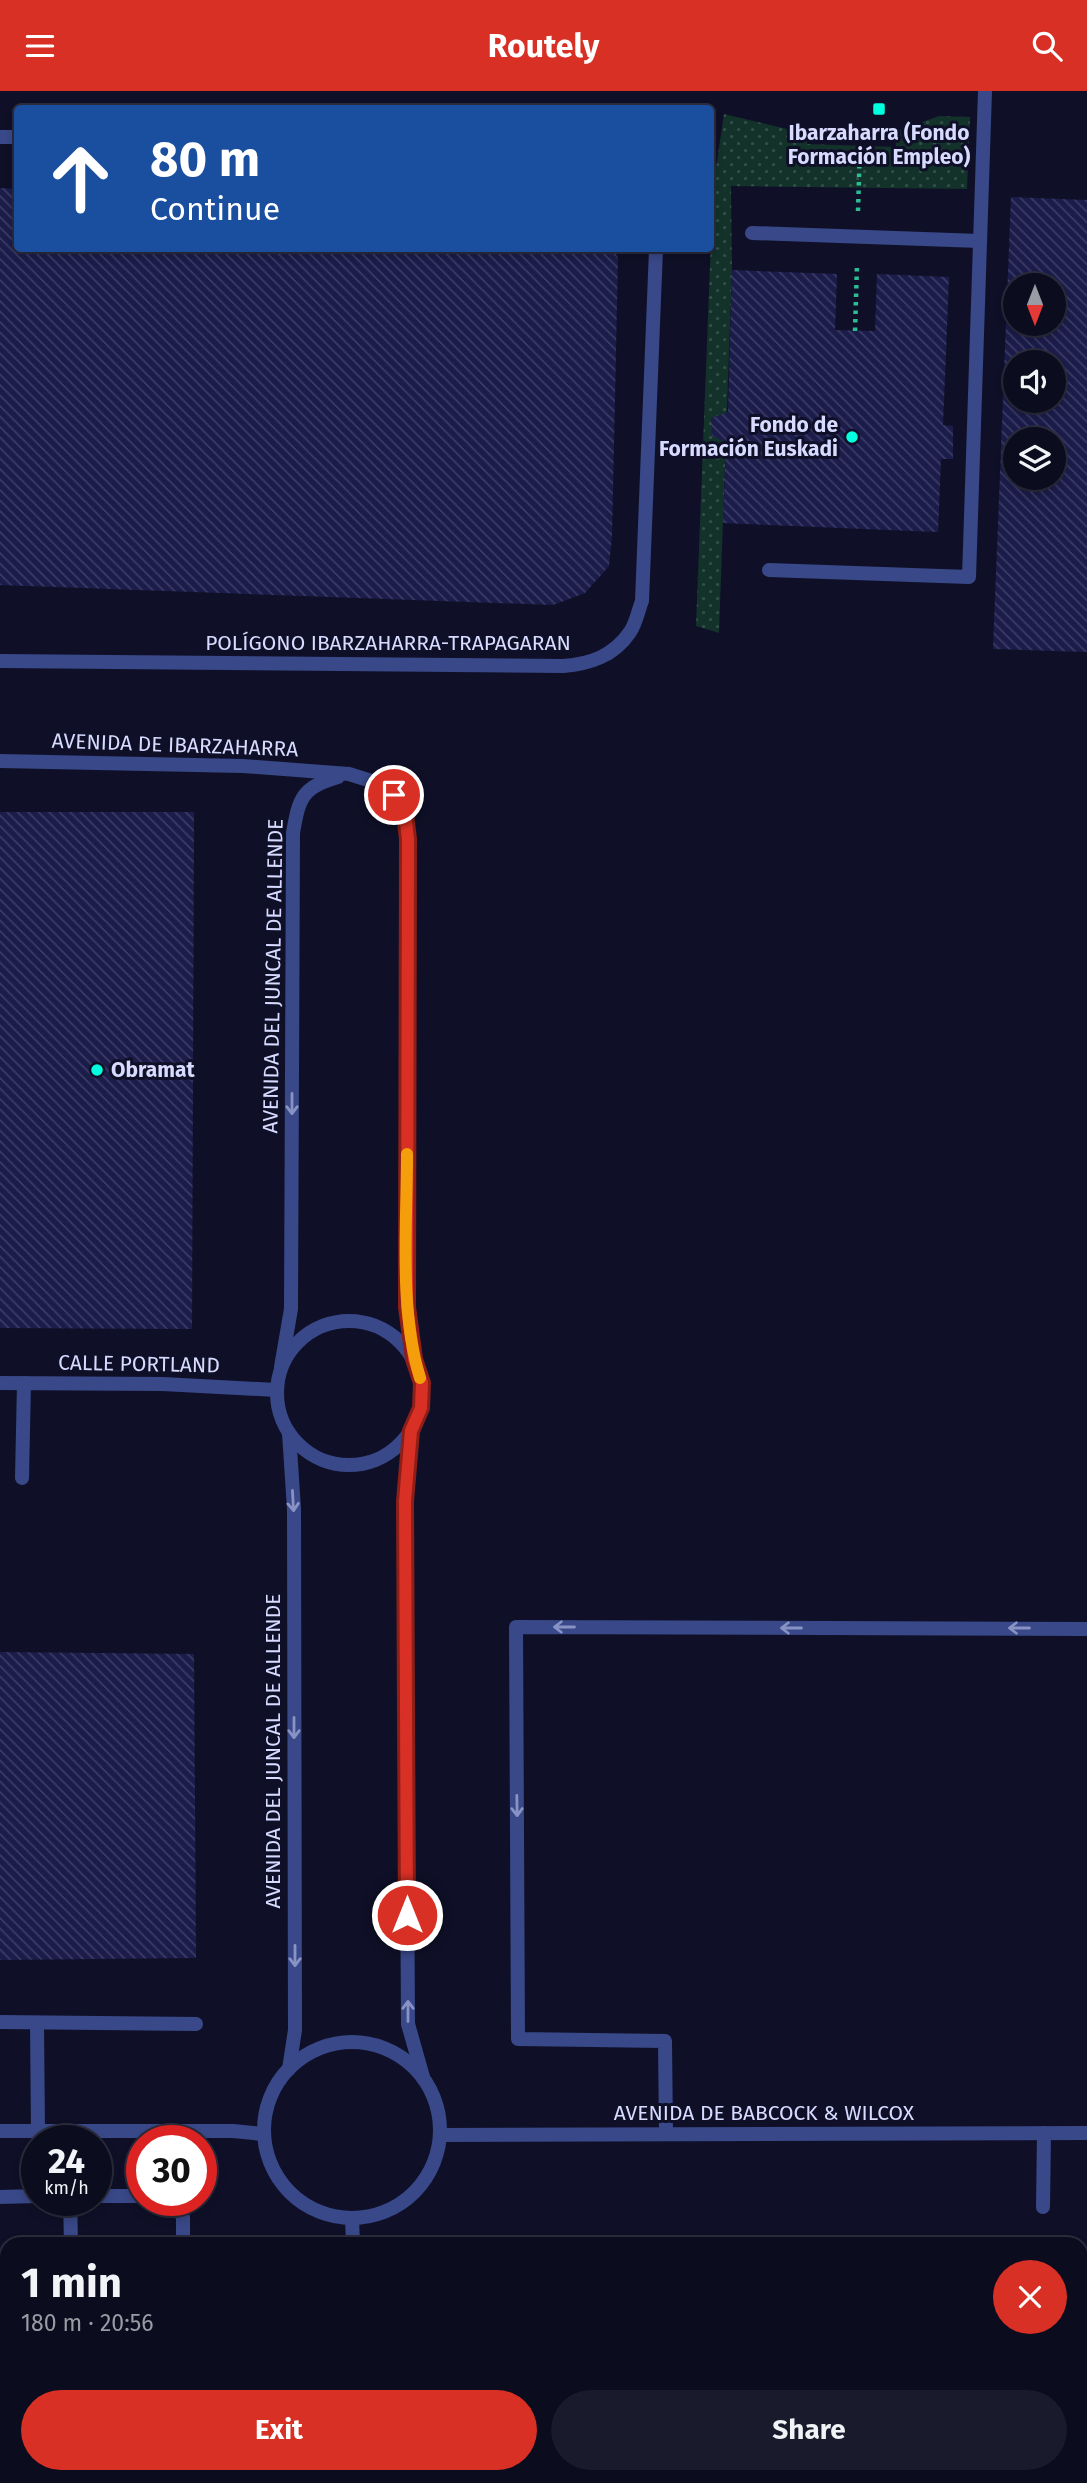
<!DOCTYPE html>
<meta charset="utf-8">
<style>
:root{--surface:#0b0c1e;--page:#191a2b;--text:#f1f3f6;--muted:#9a9ba4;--line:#2b2c3c;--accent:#d93025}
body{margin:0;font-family:"Fira Sans",sans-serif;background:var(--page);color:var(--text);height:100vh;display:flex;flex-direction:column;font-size:26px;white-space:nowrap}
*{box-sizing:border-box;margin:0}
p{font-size:23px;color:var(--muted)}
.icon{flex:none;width:38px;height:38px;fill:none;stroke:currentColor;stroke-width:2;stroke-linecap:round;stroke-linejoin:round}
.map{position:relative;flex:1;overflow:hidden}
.sheet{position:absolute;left:0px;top:2146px;width:1088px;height:247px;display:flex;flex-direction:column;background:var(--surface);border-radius:21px 21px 0 0;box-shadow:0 4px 10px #0003,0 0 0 2px var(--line)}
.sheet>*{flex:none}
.top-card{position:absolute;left:14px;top:14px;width:700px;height:147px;border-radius:7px;box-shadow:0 4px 10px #0003,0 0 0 2px var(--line);background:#1a4fa0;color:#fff;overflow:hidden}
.needle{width:46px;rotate:180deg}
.controls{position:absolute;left:1003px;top:182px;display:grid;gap:14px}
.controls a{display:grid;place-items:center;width:63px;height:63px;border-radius:50%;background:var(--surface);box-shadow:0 4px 10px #0003,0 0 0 2px var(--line);font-size:35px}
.speed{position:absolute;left:21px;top:2034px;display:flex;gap:14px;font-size:35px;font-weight:700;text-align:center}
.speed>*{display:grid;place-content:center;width:91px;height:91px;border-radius:50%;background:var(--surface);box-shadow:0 4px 10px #0003,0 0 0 2px var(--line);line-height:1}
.speed small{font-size:18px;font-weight:400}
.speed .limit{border:10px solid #d22;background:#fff;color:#111}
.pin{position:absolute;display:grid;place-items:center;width:60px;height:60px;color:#fff;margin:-30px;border:4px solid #fff;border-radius:50%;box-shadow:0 2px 7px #0007}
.me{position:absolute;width:77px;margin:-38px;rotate:0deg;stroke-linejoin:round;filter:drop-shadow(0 0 5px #0008)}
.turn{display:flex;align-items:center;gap:24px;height:147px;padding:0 21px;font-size:32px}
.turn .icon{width:91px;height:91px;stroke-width:2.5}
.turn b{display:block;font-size:49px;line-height:60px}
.round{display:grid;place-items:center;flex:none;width:74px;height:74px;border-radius:37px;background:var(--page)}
.headline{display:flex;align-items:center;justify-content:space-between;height:119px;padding:0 21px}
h1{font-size:42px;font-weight:700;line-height:52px}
.primary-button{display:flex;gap:14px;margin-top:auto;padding:14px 21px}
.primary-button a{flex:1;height:80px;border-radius:42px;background:var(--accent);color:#fff;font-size:28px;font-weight:700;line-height:80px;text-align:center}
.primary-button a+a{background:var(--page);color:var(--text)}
header{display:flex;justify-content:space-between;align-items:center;height:91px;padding:0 21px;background:var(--accent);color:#fff;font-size:32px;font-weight:700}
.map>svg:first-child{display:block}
.grass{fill:url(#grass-dots)}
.building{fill:url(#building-back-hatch);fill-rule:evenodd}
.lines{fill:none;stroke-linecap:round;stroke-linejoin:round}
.path{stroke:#2cbd94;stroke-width:4.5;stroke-dasharray:3.5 5;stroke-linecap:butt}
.lane{stroke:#394888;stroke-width:14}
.street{stroke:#394888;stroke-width:14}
.oneway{stroke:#8892c4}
.route-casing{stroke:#8d1f18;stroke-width:18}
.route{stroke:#d93025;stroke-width:12}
.slow{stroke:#f59e0b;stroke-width:12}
.poi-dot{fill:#02ffdf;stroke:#0f1028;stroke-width:2.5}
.labels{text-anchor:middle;stroke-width:6;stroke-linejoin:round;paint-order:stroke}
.poi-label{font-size:21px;font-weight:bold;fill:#d6dbff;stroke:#0f1028}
.street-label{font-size:21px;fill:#d6dbff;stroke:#0f1028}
</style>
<header><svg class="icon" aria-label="menu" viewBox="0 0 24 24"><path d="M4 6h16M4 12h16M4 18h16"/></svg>Routely<svg class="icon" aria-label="search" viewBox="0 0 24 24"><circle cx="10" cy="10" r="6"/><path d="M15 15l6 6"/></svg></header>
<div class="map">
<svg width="1087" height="2392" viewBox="0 0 1087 2392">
<defs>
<pattern id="grass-dots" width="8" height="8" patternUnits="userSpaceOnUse" patternTransform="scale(1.75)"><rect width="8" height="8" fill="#12322a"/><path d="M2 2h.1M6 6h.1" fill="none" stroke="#344f4a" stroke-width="1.8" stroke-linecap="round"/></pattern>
<pattern id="building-back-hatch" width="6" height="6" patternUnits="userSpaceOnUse" patternTransform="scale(1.75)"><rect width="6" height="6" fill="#1b1c4a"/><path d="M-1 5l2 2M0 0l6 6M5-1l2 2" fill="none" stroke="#3b3c65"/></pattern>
</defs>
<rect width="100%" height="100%" fill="#0f1028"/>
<!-- grass -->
<polygon class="grass" points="724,23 808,43 807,53 896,56 895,41 939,25 970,26 967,98 731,95 732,179 719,542 696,535 713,97"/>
<!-- building -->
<g class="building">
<polygon points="0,97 18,98 18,158 613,158 618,167 612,445 609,475 585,502 553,514 0,494"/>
<path d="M1011,106L1087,109V561L993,558ZM1015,194H1054V233H1015ZM1015,271H1054V310H1015ZM1015,348H1054V387H1015Z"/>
<polygon points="732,179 837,183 835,239 875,240 877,183 949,186 943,334 953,335 953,368 941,368 938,441 723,432 726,351 712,345 711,327 728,321"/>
<polygon points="0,721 194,721 192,1238 0,1237"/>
<polygon points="0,1561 194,1563 196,1867 0,1869"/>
</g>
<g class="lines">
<!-- path -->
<g class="path">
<polyline points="858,120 860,55"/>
<polyline points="855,240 857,174"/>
</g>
<!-- lane -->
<g class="lane">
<polyline points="752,142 980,150"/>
<polyline points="769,479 969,486 985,0"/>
<polyline points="22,1387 24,1292"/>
<polyline points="0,1931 196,1933"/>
<polyline points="37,1932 38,2040"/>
<polyline points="666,2043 665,1950 518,1948 516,1536 1087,1538"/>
<polyline points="96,2105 142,2105"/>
<polyline points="0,2106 37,2105"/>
<polyline points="70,2109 71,2152"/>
<polyline points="171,2109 183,2126 183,2152"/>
</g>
<!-- street -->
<g class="street">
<polyline points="0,46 18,46"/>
<path d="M0,570L563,575C590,573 614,565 630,541C636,533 638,520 642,510L656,158"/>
<polyline points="0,670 243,675 349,683 384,694 404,715 408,748 407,1216 414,1268"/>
<circle cx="349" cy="1302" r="72"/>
<path d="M281,1276L291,1218L293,742C299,707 302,696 338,686"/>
<polyline points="0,1292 163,1293 277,1299"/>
<polyline points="411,1340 405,1410 408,1933 423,1986"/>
<polyline points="289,1342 294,1418 295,1939 289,1978"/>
<circle cx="352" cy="2039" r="88"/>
<polyline points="0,2040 233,2040 263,2043"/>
<polyline points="440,2044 1087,2042"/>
<polyline points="1043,2116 1044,2042"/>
<polyline points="352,2128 353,2152"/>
<polyline points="350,2385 350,2392"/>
<polyline points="402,2385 403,2392"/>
<polyline points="297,2392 298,2385"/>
</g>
</g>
<!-- one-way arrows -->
<defs><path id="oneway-shaft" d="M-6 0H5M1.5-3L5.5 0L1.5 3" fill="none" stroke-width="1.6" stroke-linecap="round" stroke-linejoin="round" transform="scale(1.75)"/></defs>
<g class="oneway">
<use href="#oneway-shaft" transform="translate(292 1013) rotate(90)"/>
<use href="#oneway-shaft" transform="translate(293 1410) rotate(87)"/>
<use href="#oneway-shaft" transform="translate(564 1536) rotate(-180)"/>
<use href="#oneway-shaft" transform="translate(791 1537) rotate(-180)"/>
<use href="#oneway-shaft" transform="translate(1019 1537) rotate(-180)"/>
<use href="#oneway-shaft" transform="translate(294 1637) rotate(90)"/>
<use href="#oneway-shaft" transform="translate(517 1715) rotate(89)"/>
<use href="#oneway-shaft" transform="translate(295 1865) rotate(90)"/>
<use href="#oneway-shaft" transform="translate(408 1920) rotate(-90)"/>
</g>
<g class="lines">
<defs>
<polyline id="route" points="394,704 404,715 408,748 407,1216 414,1268 422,1292 421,1317 411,1340 405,1410 407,1824"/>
</defs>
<!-- route casing -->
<use href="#route" class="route-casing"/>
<!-- route -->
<use href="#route" class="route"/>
<!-- slow -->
<path class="slow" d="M407,1063C407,1135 399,1218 420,1287"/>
</g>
<!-- markers -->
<g class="poi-dot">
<rect x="872" y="11" width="14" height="14" rx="3.5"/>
<circle cx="852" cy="346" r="7"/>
<circle cx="97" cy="979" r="7"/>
</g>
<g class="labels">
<!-- poi labels -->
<g class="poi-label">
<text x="879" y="49">Ibarzaharra (Fondo<tspan x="879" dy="24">Formación Empleo)</tspan></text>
<text x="838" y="341" text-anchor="end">Fondo de<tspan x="838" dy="24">Formación Euskadi</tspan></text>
<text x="111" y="986" text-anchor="start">Obramat</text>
</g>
<!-- street labels -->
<g class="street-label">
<text x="388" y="559">POLÍGONO IBARZAHARRA-TRAPAGARAN</text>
<text transform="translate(175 654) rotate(2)" y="7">AVENIDA DE IBARZAHARRA</text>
<text transform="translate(273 885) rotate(-89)" y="7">AVENIDA DEL JUNCAL DE ALLENDE</text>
<text transform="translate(139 1273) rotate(1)" y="7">CALLE PORTLAND</text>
<text transform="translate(273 1660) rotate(-90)" y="7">AVENIDA DEL JUNCAL DE ALLENDE</text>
<text x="764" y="2029">AVENIDA DE BABCOCK &amp; WILCOX</text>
</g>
</g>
</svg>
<div class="controls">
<a><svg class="needle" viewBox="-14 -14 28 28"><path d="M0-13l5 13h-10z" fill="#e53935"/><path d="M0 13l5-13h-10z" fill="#9a9ba4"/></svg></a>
<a><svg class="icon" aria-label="sound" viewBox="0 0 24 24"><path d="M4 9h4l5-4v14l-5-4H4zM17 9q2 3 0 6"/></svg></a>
<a><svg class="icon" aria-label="layers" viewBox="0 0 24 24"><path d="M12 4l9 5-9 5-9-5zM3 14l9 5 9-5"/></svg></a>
</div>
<div class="speed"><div>24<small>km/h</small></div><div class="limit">30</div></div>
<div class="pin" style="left:394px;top:704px;background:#d93025"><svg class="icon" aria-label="arrive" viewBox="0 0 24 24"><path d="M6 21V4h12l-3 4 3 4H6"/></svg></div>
<svg class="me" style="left:407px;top:1824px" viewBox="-20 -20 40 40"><circle r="17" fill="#d93025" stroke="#fff" stroke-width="3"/><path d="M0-11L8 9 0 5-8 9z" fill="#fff"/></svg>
<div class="top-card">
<div class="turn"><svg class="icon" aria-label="ahead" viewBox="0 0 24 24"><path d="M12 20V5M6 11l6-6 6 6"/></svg><div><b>80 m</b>Continue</div></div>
</div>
<section class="sheet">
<div class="headline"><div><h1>1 min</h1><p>180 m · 20:56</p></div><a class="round" style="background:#d93025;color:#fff"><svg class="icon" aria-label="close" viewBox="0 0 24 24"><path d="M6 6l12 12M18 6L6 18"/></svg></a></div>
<div class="primary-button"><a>Exit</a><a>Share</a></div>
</section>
</div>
